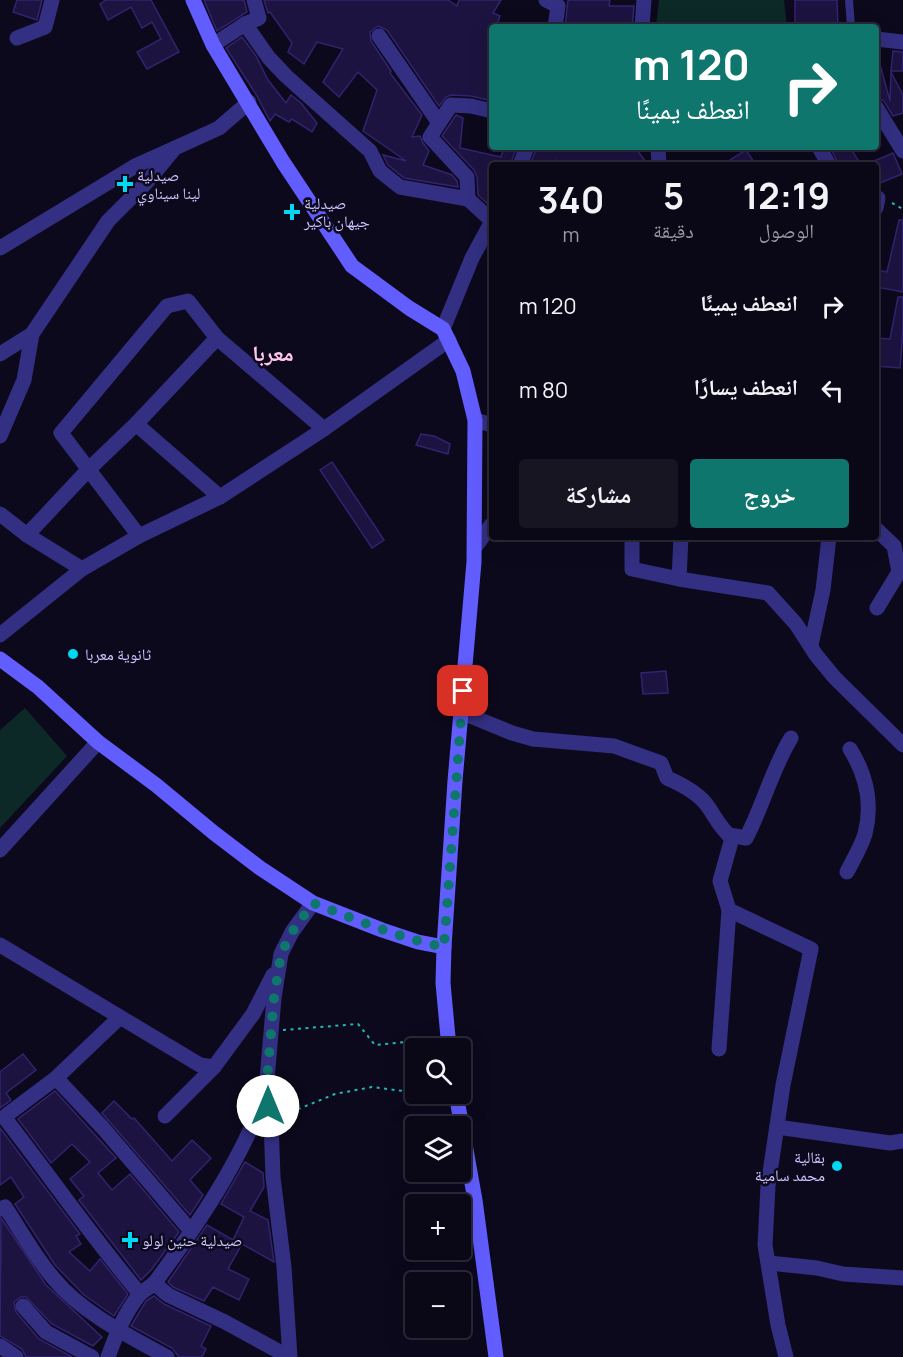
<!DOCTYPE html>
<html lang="ar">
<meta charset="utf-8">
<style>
:root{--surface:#0a0716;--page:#181523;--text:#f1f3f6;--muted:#9999a1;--line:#2a2835;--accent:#0f766e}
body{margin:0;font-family:Manrope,"Noto Naskh Arabic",sans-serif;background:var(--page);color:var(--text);direction:rtl;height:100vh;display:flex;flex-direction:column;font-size:22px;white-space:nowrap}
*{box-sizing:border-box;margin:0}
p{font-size:20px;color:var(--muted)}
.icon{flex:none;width:33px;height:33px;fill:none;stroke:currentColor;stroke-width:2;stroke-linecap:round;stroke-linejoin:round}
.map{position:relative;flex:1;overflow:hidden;direction:ltr}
.details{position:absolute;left:489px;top:162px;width:390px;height:378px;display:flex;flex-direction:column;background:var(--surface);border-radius:6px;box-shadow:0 6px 24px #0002,0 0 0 2px var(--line);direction:rtl}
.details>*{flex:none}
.guide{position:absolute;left:489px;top:24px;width:390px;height:126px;border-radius:6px;box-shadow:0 6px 24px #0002,0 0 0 2px var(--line);direction:rtl;background:#0f766e;color:#fff;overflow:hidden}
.buttons{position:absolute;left:405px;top:1038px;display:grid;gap:12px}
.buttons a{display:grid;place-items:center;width:66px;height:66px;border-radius:6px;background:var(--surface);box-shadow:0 6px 24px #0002,0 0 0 2px var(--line);font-size:30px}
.pin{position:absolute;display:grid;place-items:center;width:51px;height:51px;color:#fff;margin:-26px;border-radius:12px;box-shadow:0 3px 9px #0006}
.me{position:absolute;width:66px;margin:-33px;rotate:0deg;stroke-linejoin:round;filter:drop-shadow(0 0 4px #0008)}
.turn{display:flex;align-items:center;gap:21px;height:126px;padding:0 30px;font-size:27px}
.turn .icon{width:78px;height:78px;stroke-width:2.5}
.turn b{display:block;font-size:42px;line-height:51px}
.eta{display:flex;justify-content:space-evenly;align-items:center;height:102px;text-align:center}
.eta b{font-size:36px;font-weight:700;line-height:42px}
.button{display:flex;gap:12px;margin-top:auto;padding:12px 30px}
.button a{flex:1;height:69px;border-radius:6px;background:var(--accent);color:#fff;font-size:24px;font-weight:700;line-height:69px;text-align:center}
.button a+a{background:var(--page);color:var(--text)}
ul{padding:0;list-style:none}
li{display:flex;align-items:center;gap:18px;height:84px;padding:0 30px}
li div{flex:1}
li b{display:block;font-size:22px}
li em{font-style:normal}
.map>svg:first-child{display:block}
.green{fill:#0c2827}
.building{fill:#1d1340;stroke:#32236f;stroke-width:1.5}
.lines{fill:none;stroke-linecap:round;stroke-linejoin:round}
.path{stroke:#20b9b1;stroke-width:2;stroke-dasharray:3 4.5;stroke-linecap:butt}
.service{stroke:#332f82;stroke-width:8}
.minor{stroke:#332f82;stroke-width:15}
.tertiary{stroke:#332f82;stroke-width:15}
.secondary{stroke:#625dff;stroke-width:15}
.route{stroke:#0f766e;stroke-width:10;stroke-dasharray:0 18}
.poi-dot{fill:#00d7f1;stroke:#0d091d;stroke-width:2}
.labels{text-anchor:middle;stroke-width:5;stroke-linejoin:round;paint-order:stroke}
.poi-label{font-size:16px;fill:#cdc6ff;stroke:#0d091d;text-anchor:start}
.district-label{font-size:22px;font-weight:bold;fill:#ffc8ea;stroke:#0d091d}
</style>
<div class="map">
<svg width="903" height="1357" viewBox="0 0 903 1357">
<rect width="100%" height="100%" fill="#0d091d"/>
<!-- green -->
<g class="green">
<polygon points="659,0 784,0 787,27 656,27"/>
<polygon points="25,708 67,756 0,828 0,730"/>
</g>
<!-- building -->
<g class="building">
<polygon points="17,0 42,0 37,20 13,12"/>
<polygon points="106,0 151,0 179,52 147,69 137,52 161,39 152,22 142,28 131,7 108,20 100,4"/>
<polygon points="204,0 244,0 247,12 217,31"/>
<polygon points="264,0 448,0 457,6 459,0 501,0 493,13 500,16 496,27 492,27 492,101 471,96 451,95 446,97 439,106 387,30 378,26 370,32 371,41 391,71 390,73 422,115 412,137 420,136 423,143 429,151 423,165 452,175 457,181 458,187 404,178 388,165 383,155 406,161 363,131 377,90 358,72 339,97 323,82 343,49 317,42 304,64 288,52 292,43 270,12 268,13"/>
<polygon points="568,0 610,0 609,6 634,6 632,27 565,27"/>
<polygon points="795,0 837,0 838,27 795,27"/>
<polygon points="242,37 256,56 268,80 286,103 291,95 301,103 317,123 312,132 292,119 289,122 275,114 270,121 257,96 226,48"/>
<polygon points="893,51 903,52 903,71 891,71"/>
<polygon points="879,61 890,101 891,72 903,95 903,113 893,116 884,101 876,97 876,62"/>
<polygon points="456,115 463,118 460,148 501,157 504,147 517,147 510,165 492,165 492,208 478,195 477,177 474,170 442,136"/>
<polygon points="537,147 635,147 648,165 582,165 571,162 570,165 563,165 555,160 552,165 530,165"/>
<polygon points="830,147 850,147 861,165 839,165"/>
<polygon points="746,150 756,165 722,165"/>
<polygon points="893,153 902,174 880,183 876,172 876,165 873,165 872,162"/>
<polygon points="899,220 903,220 903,292 876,287 876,270 887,272"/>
<polygon points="898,297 903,297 903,331 900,368 876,366 876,338 890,339"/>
<polygon points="421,434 434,436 450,444 448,454 416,445"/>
<polygon points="332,462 384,540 372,548 320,470"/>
<polygon points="666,671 668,693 643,694 641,673"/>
<polygon points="23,1054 36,1070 6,1093 11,1100 0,1108 0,1072"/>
<polygon points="55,1091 116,1158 98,1173 112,1190 130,1174 179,1232 152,1269 141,1280 79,1200 84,1196 70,1179 90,1162 72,1144 51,1163 18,1119"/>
<polygon points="114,1101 132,1119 134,1118 172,1161 192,1140 211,1158 190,1180 203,1195 190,1215 102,1113"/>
<polygon points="0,1128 80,1234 76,1236 81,1244 69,1252 90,1271 100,1259 128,1294 114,1316 84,1295 55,1265 15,1204 24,1197 11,1177 0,1185"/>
<polygon points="245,1162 263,1173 264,1187 250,1211 268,1220 274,1262 242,1244 228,1269 249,1279 239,1300 213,1287 204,1301 173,1287 168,1282 207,1225 233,1240 244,1217 221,1204"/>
<polygon points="1,1218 46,1285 102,1337 93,1346 52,1324 26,1297 21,1297 14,1302 16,1312 39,1339 72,1357 26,1357 22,1349 0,1336"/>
<polygon points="154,1296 164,1304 211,1326 201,1346 206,1349 202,1357 179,1357 172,1348 131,1326 146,1301"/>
</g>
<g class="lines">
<!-- path -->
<g class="path">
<polyline points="892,203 903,209"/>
<polyline points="283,1030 358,1024 375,1045 415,1041 429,1048"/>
<polyline points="284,1115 335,1094 372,1087 411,1092 416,1088"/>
</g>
<!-- service -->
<polyline class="service" points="849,0 851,27"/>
<!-- minor -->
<g class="minor">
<polyline points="546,0 558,6 555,27"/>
<polyline points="245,24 269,58 286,76 370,151 380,171 400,187 468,199"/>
<polyline points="642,27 644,0"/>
<polyline points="379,36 439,123 430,137 467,177 468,199 492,221"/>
<polyline points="17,38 45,27 52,0"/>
<polyline points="876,39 903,42"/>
<polyline points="213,45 245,24 259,18 254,0"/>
<polyline points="876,107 903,151"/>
<polyline points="439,123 451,105 471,106 492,111"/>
<polyline points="658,147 659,165"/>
<polyline points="819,147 829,165"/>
<polyline points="520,165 527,147"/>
<polyline points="876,208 878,198"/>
<polyline points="0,248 137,165 175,148"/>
<polyline points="443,329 472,258 492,221"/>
<polyline points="0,354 32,334"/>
<polyline points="475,420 492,425"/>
<polyline points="136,424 217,338"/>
<polyline points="0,514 27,535 82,569"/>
<polyline points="876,529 894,546 899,572 877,608"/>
<polyline points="27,535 89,469 136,424 220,497"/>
<polyline points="139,536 61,433 167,306 188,301 217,338 324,429"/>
<polyline points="632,537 632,569 679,579 768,593 796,624 816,655 835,678 903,745"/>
<polyline points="475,547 492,524"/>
<polyline points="679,579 681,537"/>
<polyline points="811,645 823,590 829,537"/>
<path d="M461,712L512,733L533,739L614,746L661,763L667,778C681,784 700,794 709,808C717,820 721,829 732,838L720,881L729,910L811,949L783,1085L768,1186L765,1245L778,1325L786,1357"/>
<path d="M729,835L746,838C763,806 772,769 791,738"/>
<polyline points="0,850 98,742"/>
<path d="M847,872C853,860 861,847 865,834C873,803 867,776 850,749"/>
<polyline points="0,945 200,1065 214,1067 253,1014 273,975"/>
<path d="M119,1018L56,1078L4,1117C50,1176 92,1237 140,1294"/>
<polyline points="719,1049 729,910"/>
<polyline points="56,1078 103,1128 191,1231"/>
<polyline points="165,1116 214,1067"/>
<polyline points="777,1127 890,1143 903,1141"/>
<path d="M0,1209L5,1207C21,1231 35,1257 54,1279C82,1313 129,1336 167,1357"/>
<polyline points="769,1263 817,1268 843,1274 903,1278"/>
<polyline points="154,1283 168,1295 225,1322 289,1357"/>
<polyline points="23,1306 46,1332 92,1357"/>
<polyline points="0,1346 16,1357"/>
<path d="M108,1357C116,1335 124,1314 139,1295C144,1289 152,1287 156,1281C198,1224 241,1161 265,1094"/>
<polyline points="290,1357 284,1267 273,1177 271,1121 266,1091 274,998 281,954 292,932 313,903"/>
</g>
<!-- tertiary -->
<g class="tertiary">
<polyline points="0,436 24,380 32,334 108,221 146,183 175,148 219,128 249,102"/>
<polyline points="0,635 82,569 139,536 220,497 324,429 449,340"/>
</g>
<!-- secondary -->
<g class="secondary">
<polyline points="193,0 213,45 283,162 352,266 409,308 443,329 463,371 475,420 474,562 455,781 444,947 443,983 449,1048"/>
<polyline points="0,659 38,687 98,742 156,785 214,833 260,868 313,903 382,930 418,942 444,947"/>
<polyline points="456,1094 475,1200 496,1357"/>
</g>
</g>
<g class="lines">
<!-- route -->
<path class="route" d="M268,1106L266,1091L274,998L281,954L292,932L313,903C357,920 399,938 444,947L463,691"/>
</g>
<!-- markers -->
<g class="poi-dot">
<path d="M122 175h6v6h6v6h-6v6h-6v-6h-6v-6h6z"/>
<path d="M289 203h6v6h6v6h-6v6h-6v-6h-6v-6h6z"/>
<circle cx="73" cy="654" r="6"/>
<circle cx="837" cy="1166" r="6"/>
<path d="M127 1231h6v6h6v6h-6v6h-6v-6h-6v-6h6z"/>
</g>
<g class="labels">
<!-- poi labels -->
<g class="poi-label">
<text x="137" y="181">صيدلية<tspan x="137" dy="18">لينا سيناوي</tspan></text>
<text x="304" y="209">صيدلية<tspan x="304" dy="18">جيهان باكير</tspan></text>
<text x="85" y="660">ثانوية معربا</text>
<text x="825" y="1163" text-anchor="end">بقالية<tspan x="825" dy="18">محمد سامية</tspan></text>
<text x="142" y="1246">صيدلية حنين لولو</text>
</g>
<!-- district labels -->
<g class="district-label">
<text x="273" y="361">معربا</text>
</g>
</g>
</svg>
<div class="buttons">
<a><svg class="icon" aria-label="search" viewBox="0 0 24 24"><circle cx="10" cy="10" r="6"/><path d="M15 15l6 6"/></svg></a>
<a><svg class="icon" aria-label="layers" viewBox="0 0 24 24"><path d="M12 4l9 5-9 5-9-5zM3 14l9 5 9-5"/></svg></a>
<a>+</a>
<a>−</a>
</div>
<div class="pin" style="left:463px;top:691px;background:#d93025"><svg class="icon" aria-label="arrive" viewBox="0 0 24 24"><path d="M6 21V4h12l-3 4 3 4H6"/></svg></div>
<svg class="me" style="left:268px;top:1106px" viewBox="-20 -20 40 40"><circle r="19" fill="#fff"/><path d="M0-13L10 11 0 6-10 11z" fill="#0f766e"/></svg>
<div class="guide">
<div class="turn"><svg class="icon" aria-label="right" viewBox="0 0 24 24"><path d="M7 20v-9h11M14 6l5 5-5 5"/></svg><div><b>120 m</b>انعطف يمينًا</div></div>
</div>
<section class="details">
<div class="eta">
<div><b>12:19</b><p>الوصول</p></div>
<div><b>5</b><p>دقيقة</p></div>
<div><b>340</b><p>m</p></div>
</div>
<ul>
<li><svg class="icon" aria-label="right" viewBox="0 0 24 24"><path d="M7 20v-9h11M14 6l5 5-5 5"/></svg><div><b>انعطف يمينًا</b></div><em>120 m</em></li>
<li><svg class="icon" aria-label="left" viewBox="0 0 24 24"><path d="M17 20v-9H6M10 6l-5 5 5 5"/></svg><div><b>انعطف يسارًا</b></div><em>80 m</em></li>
</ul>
<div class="button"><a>خروج</a><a>مشاركة</a></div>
</section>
</div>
